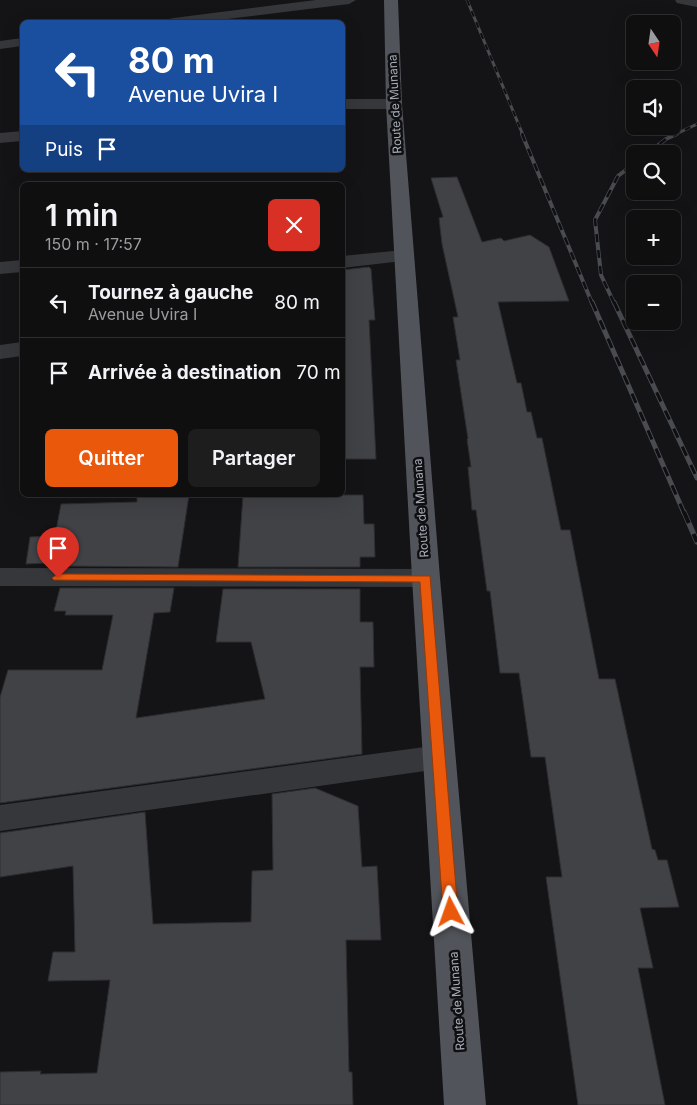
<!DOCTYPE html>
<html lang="fr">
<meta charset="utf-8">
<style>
:root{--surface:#0f0f10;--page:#1d1d1e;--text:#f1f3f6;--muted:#9b9c9f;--line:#2f2f30;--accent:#ea580c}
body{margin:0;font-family:Inter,sans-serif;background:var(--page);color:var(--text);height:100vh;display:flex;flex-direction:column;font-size:19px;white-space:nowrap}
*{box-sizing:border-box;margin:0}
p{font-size:16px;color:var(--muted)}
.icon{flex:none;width:28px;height:28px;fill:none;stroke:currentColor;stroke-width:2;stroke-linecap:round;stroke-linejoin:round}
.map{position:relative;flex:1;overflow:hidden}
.panel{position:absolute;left:20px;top:182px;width:325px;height:315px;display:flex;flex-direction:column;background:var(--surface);border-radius:8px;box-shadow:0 5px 20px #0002,0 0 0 1px var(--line)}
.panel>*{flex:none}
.guide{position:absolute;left:20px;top:20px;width:325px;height:152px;border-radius:8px;box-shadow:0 5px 20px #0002,0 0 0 1px var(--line);background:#1a4fa0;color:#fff;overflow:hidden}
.needle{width:32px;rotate:167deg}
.tools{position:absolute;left:626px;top:15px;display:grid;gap:10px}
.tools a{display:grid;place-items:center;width:55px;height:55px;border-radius:8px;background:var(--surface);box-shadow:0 5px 20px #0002,0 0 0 1px var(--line);font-size:25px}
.pin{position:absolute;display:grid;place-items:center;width:42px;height:42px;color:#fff;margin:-51px -21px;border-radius:50% 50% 50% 0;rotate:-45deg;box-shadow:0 0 5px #0007}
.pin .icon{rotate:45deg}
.me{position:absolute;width:55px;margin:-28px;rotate:356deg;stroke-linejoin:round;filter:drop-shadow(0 0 4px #0008)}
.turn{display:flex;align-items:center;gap:18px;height:105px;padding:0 25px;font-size:22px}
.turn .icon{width:65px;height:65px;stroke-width:2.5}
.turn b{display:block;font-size:35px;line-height:42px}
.then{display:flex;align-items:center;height:48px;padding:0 25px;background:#0003;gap:10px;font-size:19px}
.round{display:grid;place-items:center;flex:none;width:52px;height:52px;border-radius:8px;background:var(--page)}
.summary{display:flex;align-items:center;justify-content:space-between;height:85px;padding:0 25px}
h1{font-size:30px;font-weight:600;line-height:38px}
.button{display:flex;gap:10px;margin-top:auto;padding:10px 25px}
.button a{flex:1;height:58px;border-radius:8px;background:var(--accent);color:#fff;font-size:20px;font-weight:600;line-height:58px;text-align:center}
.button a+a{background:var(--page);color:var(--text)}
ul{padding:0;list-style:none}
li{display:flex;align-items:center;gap:15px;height:70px;padding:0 25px;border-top:1px solid var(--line)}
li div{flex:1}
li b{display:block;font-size:19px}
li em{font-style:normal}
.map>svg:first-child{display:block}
.building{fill:#404246;stroke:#2e2e32}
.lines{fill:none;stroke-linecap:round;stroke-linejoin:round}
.minor{fill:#35373b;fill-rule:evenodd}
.major{fill:#51545a;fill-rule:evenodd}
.rail-far3-casing{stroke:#484b50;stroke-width:3}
.rail-far2-casing{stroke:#484b50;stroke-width:4}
.rail-far1-casing{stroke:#484b50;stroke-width:5}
.rail-casing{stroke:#484b50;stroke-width:5.5}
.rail-far3{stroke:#0f0f11;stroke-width:2;stroke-dasharray:6;stroke-linecap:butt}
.rail-far2{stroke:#0f0f11;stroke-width:2.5;stroke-dasharray:8;stroke-linecap:butt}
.rail-far1{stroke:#0f0f11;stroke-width:3;stroke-dasharray:10;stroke-linecap:butt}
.rail{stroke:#0f0f11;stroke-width:4;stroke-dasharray:12;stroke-linecap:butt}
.route{fill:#ea580c;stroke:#983908}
.labels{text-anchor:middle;stroke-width:5;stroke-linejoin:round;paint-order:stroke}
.street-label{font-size:12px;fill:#a5acb7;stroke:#0f0f11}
</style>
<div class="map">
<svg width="697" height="1105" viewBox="0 0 697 1105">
<rect width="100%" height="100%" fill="#141416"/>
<!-- building -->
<g class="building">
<polygon points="457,177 482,242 501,238 504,241 530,235 549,247 569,301 498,302 517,383 521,383 527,412 531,412 537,438 542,438 561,530 570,530 599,679 615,679 652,849 655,850 658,860 667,860 679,907 640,908 653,968 638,968 665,1105 578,1105 546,877 562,877 545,757 531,757 519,673 500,673 490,591 487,591 476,510 472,510 468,467 471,467 467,439 468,439 456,360 460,360 453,317 458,317 442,244 439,218 443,217 431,178"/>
<polygon points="369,267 371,269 375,320 369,320 376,459 342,459 342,270"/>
<polygon points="137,495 189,495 178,567 66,566 67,562 26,564 30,537 55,536 61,504 137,502"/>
<polygon points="243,495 363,495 364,524 374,524 375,557 360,557 360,567 238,567"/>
<polygon points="60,588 174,588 170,612 154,613 136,718 265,699 251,642 216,642 223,589 360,589 360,622 373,622 374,667 360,667 362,754 0,803 0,697 8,670 102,670 113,615 65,615 66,611 54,611"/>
<polygon points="315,788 358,806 362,867 377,866 381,940 346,940 349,1072 352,1072 353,1105 0,1105 0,1072 41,1071 40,1074 97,1073 110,980 48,981 53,952 75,952 73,866 0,877 0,833 145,812 153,924 251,922 252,871 273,870 272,794"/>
</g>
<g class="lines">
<!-- minor -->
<g class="minor">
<polygon points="316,0 356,0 349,4 203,22 167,22 169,19 174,18"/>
<polygon points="675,0 697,0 697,7 677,3"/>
<polygon points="22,38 22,46 0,49 0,41"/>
<polygon points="342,99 394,99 400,101 402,104 400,107 394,109 342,109"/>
<polygon points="22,131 22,141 0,143 0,133"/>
<polygon points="404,250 411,252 414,256 411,260 342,268 342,256"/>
<polygon points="22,260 22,272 0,274 0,262"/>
<polygon points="22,342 22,356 0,359 0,345"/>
<polygon points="0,568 426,569 436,572 440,578 436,584 426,587 0,586"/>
<polygon points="439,745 451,749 455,757 451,765 439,769 0,831 0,805"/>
</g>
<!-- major -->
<polygon class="major" points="384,0 398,0 402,104 440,578 486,1105 444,1105 412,578 386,104"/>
<defs>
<g id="rail-far3">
<polyline points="467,0 523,135"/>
<polyline points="674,135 697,124"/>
</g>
<g id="rail-far2">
<polyline points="522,134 592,303"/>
<polyline points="647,154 666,139 677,134"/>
<polyline points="614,303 601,275 595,220 618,176 635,163"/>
</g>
<g id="rail-far1">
<polyline points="592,302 684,513"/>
<polyline points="614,302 697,478"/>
</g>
<polyline id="rail" points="684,512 697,542"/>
</defs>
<!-- rail-far3 casing -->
<use href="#rail-far3" class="rail-far3-casing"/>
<!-- rail-far2 casing -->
<use href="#rail-far2" class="rail-far2-casing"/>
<!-- rail-far1 casing -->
<use href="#rail-far1" class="rail-far1-casing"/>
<!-- rail casing -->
<use href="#rail" class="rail-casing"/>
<!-- rail-far3 -->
<use href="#rail-far3" class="rail-far3"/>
<!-- rail-far2 -->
<use href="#rail-far2" class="rail-far2"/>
<!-- rail-far1 -->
<use href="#rail-far1" class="rail-far1"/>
<!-- rail -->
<use href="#rail" class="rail"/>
</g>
<!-- route -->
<polygon class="route" points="58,574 430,576 458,912 456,916 451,918 445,916 443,912 420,582 54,580 52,578"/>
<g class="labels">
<!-- street labels -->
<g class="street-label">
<text transform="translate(395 104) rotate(-93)" y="4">Route de Munana</text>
<text transform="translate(421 508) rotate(-94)" y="4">Route de Munana</text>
<text transform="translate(457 1001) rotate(-94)" y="4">Route de Munana</text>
</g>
</g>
</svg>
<div class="tools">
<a><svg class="needle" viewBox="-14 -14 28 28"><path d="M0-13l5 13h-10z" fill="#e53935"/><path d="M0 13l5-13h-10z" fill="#9b9c9f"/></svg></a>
<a><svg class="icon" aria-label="sound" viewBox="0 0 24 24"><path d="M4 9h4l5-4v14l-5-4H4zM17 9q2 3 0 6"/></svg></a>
<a><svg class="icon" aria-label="search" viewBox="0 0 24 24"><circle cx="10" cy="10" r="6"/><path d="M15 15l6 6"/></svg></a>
<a>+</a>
<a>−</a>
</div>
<div class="pin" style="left:58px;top:578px;background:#d93025"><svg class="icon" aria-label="arrive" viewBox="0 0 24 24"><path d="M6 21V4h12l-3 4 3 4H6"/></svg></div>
<svg class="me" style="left:451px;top:912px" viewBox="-20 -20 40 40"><path d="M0-17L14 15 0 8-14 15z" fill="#ea580c" stroke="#fff" stroke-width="4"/></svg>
<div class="guide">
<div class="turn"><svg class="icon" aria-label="left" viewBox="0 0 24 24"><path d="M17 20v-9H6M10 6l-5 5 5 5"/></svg><div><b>80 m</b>Avenue Uvira I</div></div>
<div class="then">Puis<svg class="icon" aria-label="arrive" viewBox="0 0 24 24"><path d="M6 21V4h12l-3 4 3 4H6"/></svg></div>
</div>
<section class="panel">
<div class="summary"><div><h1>1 min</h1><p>150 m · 17:57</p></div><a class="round" style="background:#d93025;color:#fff"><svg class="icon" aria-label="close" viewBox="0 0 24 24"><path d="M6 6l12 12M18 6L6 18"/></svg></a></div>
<ul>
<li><svg class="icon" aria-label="left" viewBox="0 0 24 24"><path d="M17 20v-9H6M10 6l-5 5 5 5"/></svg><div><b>Tournez à gauche</b><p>Avenue Uvira I</p></div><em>80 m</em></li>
<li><svg class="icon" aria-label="arrive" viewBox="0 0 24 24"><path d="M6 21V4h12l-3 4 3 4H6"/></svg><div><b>Arrivée à destination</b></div><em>70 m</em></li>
</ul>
<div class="button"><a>Quitter</a><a>Partager</a></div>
</section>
</div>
